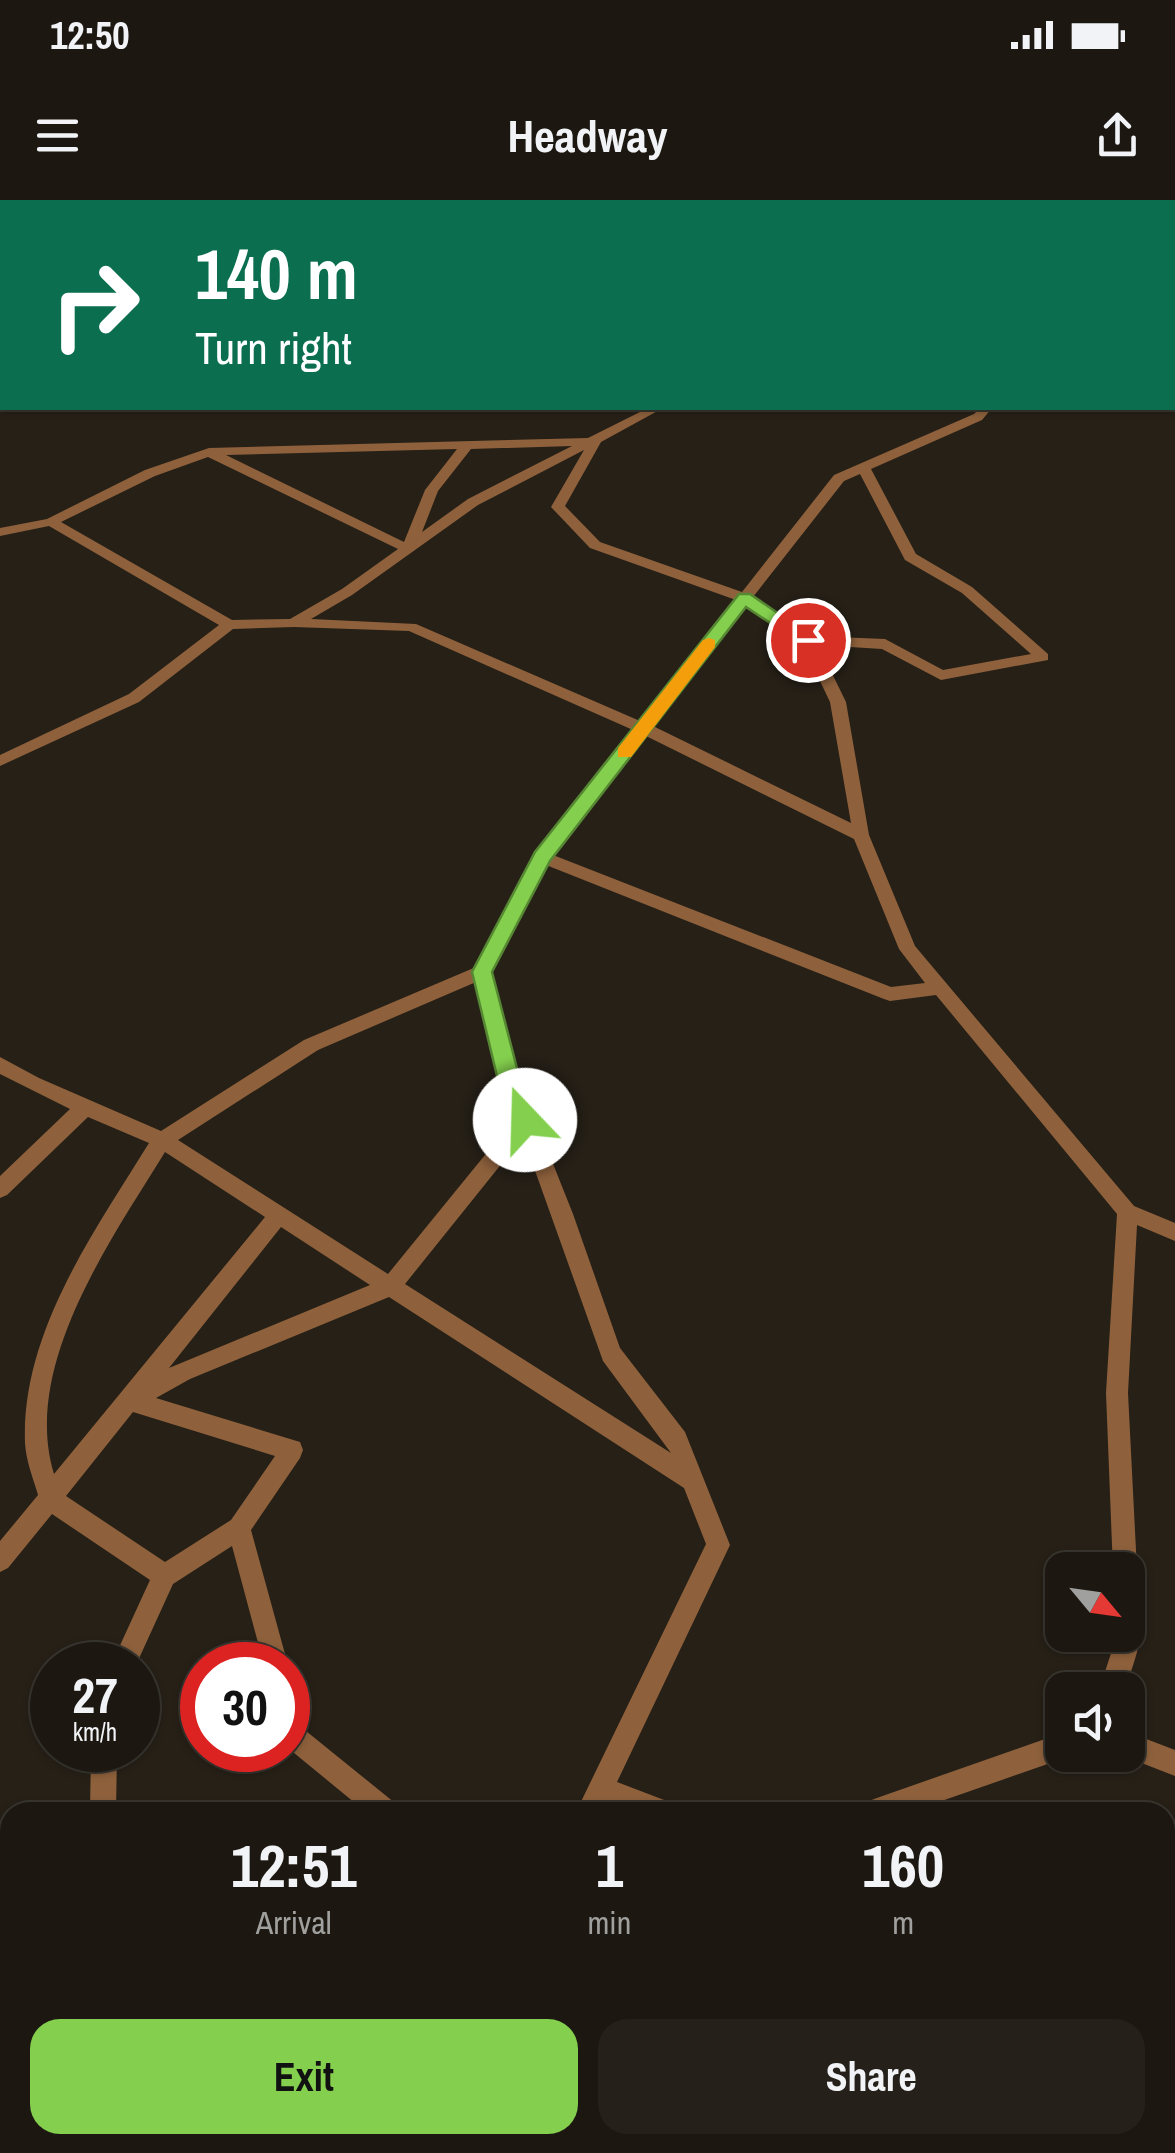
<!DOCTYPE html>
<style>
:root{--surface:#1c1811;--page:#25211a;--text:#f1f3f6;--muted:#a0a09f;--line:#3a3731;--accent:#84d04e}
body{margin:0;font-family:"Archivo Narrow",sans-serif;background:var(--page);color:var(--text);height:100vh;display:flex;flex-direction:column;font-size:38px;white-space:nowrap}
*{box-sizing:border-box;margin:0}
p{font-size:32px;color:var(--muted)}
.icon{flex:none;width:55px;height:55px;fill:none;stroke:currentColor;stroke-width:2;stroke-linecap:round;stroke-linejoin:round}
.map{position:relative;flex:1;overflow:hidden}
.side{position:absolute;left:0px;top:1602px;width:1175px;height:352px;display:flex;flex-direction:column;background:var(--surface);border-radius:30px 30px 0 0;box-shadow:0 2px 8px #0004,0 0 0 2px var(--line)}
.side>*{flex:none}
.top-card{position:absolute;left:0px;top:0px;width:1175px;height:210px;box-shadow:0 2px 8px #0004,0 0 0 2px var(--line);background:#0b6e4f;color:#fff;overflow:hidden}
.needle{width:65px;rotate:119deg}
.fabs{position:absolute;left:1045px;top:1352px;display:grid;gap:20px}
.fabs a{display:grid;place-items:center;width:100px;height:100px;border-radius:20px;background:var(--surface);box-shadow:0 2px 8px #0004,0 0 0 2px var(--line);font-size:50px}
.speed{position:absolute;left:30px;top:1442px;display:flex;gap:20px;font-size:50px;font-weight:700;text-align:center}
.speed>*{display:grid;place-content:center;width:130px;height:130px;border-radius:50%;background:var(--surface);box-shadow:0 2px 8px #0004,0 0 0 2px var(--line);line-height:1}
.speed small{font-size:25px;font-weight:400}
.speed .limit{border:15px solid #d22;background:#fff;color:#111}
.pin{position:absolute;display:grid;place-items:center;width:85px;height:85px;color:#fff;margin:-42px;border:5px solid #fff;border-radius:50%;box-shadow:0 2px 10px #0007}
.me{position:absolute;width:110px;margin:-55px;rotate:339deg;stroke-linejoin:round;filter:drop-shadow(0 0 8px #0008)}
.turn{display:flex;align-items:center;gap:35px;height:210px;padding:0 30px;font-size:45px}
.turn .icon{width:130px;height:130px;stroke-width:2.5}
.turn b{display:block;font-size:70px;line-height:85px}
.eta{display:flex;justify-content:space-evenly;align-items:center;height:170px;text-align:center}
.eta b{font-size:60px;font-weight:700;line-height:70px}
.primary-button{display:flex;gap:20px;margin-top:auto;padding:20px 30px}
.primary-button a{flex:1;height:115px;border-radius:30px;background:var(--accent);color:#111;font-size:40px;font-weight:700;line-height:115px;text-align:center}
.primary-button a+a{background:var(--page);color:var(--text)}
.status{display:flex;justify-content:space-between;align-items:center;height:70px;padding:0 50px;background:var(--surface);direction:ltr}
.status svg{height:28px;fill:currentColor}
header{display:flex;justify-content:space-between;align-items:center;height:130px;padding:0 30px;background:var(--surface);font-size:45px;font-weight:700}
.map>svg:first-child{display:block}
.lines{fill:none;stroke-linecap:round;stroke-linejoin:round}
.minor{fill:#8e613c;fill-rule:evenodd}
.route{fill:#84d04e;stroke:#568733;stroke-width:2.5}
.slow{fill:#f59e0b}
</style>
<div class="status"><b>12:50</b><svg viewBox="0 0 49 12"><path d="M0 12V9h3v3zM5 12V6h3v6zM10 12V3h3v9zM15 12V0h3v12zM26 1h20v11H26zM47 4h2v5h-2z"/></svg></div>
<header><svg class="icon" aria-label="menu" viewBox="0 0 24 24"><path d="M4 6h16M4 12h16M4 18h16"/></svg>Headway<svg class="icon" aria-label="share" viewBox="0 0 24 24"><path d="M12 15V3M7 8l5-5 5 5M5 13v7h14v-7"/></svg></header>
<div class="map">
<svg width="1175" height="1953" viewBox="0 0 1175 1953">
<rect width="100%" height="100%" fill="#262017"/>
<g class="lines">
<!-- minor -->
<g class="minor">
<polygon points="814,0 827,0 828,2 816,2"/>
<polygon points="1172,5 1175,5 1172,13"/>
<rect x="1172" y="167" width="3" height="8"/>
<path d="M648,208H663L601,242L565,306L600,342L742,392L834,275L974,214L980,208H992L982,220L871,269L916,354L972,387L1048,454V460L941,480L882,449L818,445L846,502L869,635L915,746L1134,1006L1175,1023V1041L1137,1025L1128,1193L1137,1370L1133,1378L1128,1381V1370H1113L1106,1193L1117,1014L936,795L890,801L884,799L546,665L491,772L518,876L573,1014L620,1148L685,1232L730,1345L617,1582L672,1603L676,1612H630L607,1604L602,1612H576L706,1344L684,1288L389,1097L190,1179L156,1198L300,1242L303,1250L300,1258L251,1330L288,1465V1467L264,1465L232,1346L173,1384L136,1465H111L150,1380L52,1314L8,1368L0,1372V1341L38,1295C33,1278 26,1261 25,1243C21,1133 94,1032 149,943L88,917L7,995L0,998V976L70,909L0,874V857L39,878L161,931L304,840L476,767L536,653L633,530L409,431L294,427L233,429L139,502L0,566V555L129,494L219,425L49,326L0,336V328L47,319L145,270L209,248L588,238ZM572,246L468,299L422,332L438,291L471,249ZM457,249L425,290L404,342L226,255ZM584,250L551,307L590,348L736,400L640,521L416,424L311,419L352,395L478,305ZM208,257L398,349L342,389L290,419L232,420L61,322L155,276ZM860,274L905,360L962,393L1031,454L943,470L885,439L811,436L753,397L844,281ZM747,406L802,443L830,502L851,623L653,526ZM646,536L854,639L899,749L925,783L891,787L553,655ZM476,782L498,876L515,918L388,1074L178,940L318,850ZM523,937L603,1161L671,1253L405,1084ZM165,952L265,1017L54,1274C21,1166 111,1040 165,952ZM281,1027L370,1085L169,1168ZM133,1212L275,1256L231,1320L165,1362L66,1296Z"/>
<path d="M1128,1402L1137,1405C1148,1433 1133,1463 1125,1490H1099L1117,1435H1128Z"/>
<polygon points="288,1496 297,1500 306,1531 395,1603 399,1612 366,1612 288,1548"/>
<polygon points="1128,1532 1175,1550 1175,1576 1121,1555 1128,1555"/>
<polygon points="1062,1533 1062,1555 1071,1555 1062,1559 910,1612 861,1612 865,1603 874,1599"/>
<polygon points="91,1550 117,1550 116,1612 90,1612"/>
<polygon points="0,1689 10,1694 10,1726 0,1721"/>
<polygon points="1165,1936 1173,1943 1175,1953 1142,1953 1138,1945 1165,1945"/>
<polygon points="260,1945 296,1945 300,1953 264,1953"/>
<polygon points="412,1945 442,1945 438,1953 408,1953"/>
</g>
</g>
<!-- route -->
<polygon class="route" points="739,394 750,394 817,440 802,444 746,407 550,661 492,772 519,876 536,920 533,927 517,927 497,876 472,772 535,652"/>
<!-- slow -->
<polygon class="slow" points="709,438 715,440 715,447 631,557 618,557 618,548 703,440"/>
</svg>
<div class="fabs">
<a><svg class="needle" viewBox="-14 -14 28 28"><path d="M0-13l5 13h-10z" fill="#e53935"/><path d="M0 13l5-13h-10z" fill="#a0a09f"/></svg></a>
<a><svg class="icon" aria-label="sound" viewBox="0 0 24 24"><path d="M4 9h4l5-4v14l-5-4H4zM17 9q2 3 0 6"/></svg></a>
</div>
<div class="speed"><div>27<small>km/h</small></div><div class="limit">30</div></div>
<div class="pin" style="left:808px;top:440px;background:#d93025"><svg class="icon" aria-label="arrive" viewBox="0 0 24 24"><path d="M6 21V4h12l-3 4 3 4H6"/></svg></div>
<svg class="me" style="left:525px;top:920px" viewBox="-20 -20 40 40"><circle r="19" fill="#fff"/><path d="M0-13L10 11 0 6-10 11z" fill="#84d04e"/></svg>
<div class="top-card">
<div class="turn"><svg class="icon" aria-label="right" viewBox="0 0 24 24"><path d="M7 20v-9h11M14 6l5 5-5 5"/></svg><div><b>140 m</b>Turn right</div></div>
</div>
<section class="side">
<div class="eta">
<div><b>12:51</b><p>Arrival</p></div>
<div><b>1</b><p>min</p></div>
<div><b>160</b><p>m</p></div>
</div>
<div class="primary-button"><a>Exit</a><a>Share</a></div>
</section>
</div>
